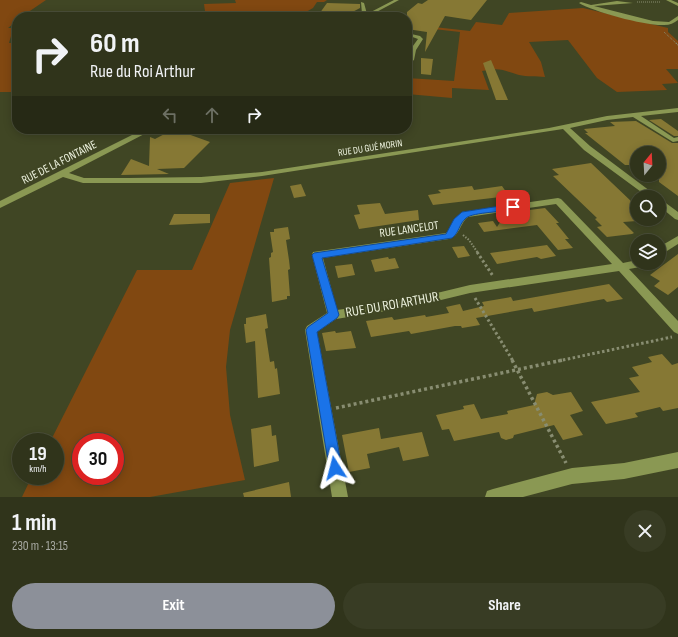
<!DOCTYPE html>
<meta charset="utf-8">
<style>
:root{--surface:#30341b;--page:#383c24;--text:#f1f3f6;--muted:#a8aaa3;--line:#4b4f3a;--accent:#8c9099}
body{margin:0;font-family:"Sofia Sans Condensed",sans-serif;background:var(--page);color:var(--text);height:100vh;display:flex;flex-direction:column;font-size:15px;white-space:nowrap}
*{box-sizing:border-box;margin:0}
p{font-size:13px;color:var(--muted)}
.icon{flex:none;width:22px;height:22px;fill:none;stroke:currentColor;stroke-width:2;stroke-linecap:round;stroke-linejoin:round}
.map{position:relative;height:497px;overflow:hidden}
.drawer{display:flex;flex-direction:column;background:var(--surface);flex:1}
.drawer>*{flex:none}
.top-card{position:absolute;left:12px;top:12px;width:400px;height:122px;border-radius:16px;box-shadow:0 2px 10px #0003,0 0 0 1px var(--line);background:#30341b;color:var(--text);overflow:hidden}
.needle{width:26px;rotate:18deg}
.controls{position:absolute;left:630px;top:146px;display:grid;gap:8px}
.controls a{display:grid;place-items:center;width:36px;height:36px;border-radius:50%;background:var(--surface);box-shadow:0 2px 10px #0003,0 0 0 1px var(--line);font-size:20px}
.speed{position:absolute;left:12px;top:433px;display:flex;gap:8px;font-size:20px;font-weight:700;text-align:center}
.speed>*{display:grid;place-content:center;width:52px;height:52px;border-radius:50%;background:var(--surface);box-shadow:0 2px 10px #0003,0 0 0 1px var(--line);line-height:1}
.speed small{font-size:10px;font-weight:400}
.speed .limit{border:6px solid #d22;background:#fff;color:#111}
.pin{position:absolute;display:grid;place-items:center;width:34px;height:34px;color:#fff;margin:-17px;border-radius:8px;box-shadow:0 2px 6px #0006}
.me{position:absolute;width:44px;margin:-22px;rotate:351deg;stroke-linejoin:round;filter:drop-shadow(0 0 3px #0008)}
.turn{display:flex;align-items:center;gap:14px;height:84px;padding:0 12px;font-size:18px}
.turn .icon{width:52px;height:52px;stroke-width:2.5}
.turn b{display:block;font-size:28px;line-height:34px}
.lanes{display:flex;align-items:center;height:38px;padding:0 12px;background:#0003;justify-content:center;gap:20px;direction:ltr}
.lanes .off{opacity:.35}
.round{display:grid;place-items:center;flex:none;width:42px;height:42px;border-radius:21px;background:var(--page)}
.headline{display:flex;align-items:center;justify-content:space-between;height:68px;padding:0 12px}
h1{font-size:24px;font-weight:700;line-height:30px}
.cta{display:flex;gap:8px;margin-top:auto;padding:8px 12px}
.cta a{flex:1;height:46px;border-radius:24px;background:var(--accent);color:#fff;font-size:16px;font-weight:700;line-height:46px;text-align:center}
.cta a+a{background:var(--page);color:var(--text)}
.map>svg:first-child{display:block}
.green{fill:#814811;fill-rule:evenodd}
.building{fill:#867834}
.lines{fill:none;stroke-linecap:round;stroke-linejoin:round}
.path-far4{stroke:#888d71;stroke-width:1;stroke-dasharray:1 1;stroke-linecap:butt}
.path-far3{stroke:#888d71;stroke-width:1.5;stroke-dasharray:1 1;stroke-linecap:butt}
.path-far2{stroke:#888d71;stroke-width:2;stroke-dasharray:1.5 1.5;stroke-linecap:butt}
.path-far1{stroke:#888d71;stroke-width:3;stroke-dasharray:2.5 2.5;stroke-linecap:butt}
.path{stroke:#888d71;stroke-width:3.5;stroke-dasharray:3 3;stroke-linecap:butt}
.minor{fill:#8a9853;fill-rule:evenodd}
.route{fill:#1a73e8;stroke:#114b97}
.labels{text-anchor:middle;stroke-width:4;stroke-linejoin:round;paint-order:stroke}
.far-street-label{font-size:10px;fill:#edf2de;stroke:#404624}
.street-label{font-size:12px;fill:#edf2de;stroke:#404624}
.near-street-label{font-size:14px;fill:#edf2de;stroke:#404624}
</style>
<div class="map">
<svg width="678" height="497" viewBox="0 0 678 497">
<rect width="100%" height="100%" fill="#404624"/>
<!-- green -->
<g class="green">
<polygon points="0,0 46,0 21,17 17,17 17,21 8,28 17,28 17,35 11,36 9,43 17,43 17,92 0,92"/>
<polygon points="235,0 327,0 324,2 317,2 313,8 306,12 205,11 204,4 236,3"/>
<path d="M583,8L668,28V32L678,41V69H666L678,83L662,84L667,90L617,92L597,78L568,40L529,42L541,62L545,77C536,76 527,77 519,75C502,70 501,67 482,71L489,90L452,88V98L407,94V78L454,81L460,32L407,26V24L470,31L476,22L502,25L509,13Z"/>
<path d="M274,178L230,330L226,367L230,415L245,480L150,497H22L32,476H55V442H50L137,270H192L230,183ZM81,442H115V476H81Z"/>
</g>
<!-- building -->
<g class="building">
<polygon points="428,0 487,0 471,20 445,16 425,52 427,32 407,29 407,12 418,3 422,4"/>
<polygon points="327,3 360,4 360,8 343,17 317,17"/>
<polygon points="421,58 433,59 431,75 421,74"/>
<polygon points="491,60 508,100 496,100 483,63"/>
<polygon points="661,119 678,131 678,136 674,136 649,120"/>
<polygon points="636,121 672,143 678,143 678,196 659,182 659,153 651,151 637,152 637,171 630,165 625,165 585,133 588,133 584,129 615,126 610,122"/>
<polygon points="174,129 210,142 184,168 157,169 169,174 121,175 131,159 149,166 150,137 155,139"/>
<polygon points="591,163 633,203 637,202 637,221 623,222 634,233 632,234 607,237 597,227 602,226 595,219 597,218 553,176 559,175 552,169"/>
<polygon points="301,184 306,196 294,198 290,186"/>
<polygon points="472,186 474,190 502,186 509,196 433,205 428,195 441,193 438,190"/>
<polygon points="380,203 385,214 418,210 419,220 359,229 354,215 360,214 357,205"/>
<polygon points="545,208 559,223 556,223 569,239 565,239 573,248 558,250 537,225 484,232 478,223 493,221 497,227 506,213"/>
<polygon points="174,214 210,214 210,223 169,225"/>
<polygon points="288,227 290,239 286,240 289,260 290,269 288,270 290,296 287,296 287,299 272,302 269,258 271,257 271,253 273,252 270,232 274,232 274,229"/>
<polygon points="547,245 556,256 541,259 537,257 497,264 490,253"/>
<polygon points="464,246 470,256 458,258 452,247"/>
<polygon points="678,254 678,287 668,295 654,286 660,281 650,275"/>
<polygon points="388,257 389,259 395,258 399,268 375,272 371,260"/>
<polygon points="352,264 355,275 338,278 335,266"/>
<polygon points="609,284 623,299 607,302 604,299 534,312 532,308 476,318 480,325 462,328 461,326 455,326 411,334 409,331 371,337 366,321 392,317 394,320 425,315 426,317 449,313 446,307 455,305 460,304 463,311 484,306 482,302 511,297 513,301"/>
<polygon points="266,314 268,328 265,329 270,362 274,361 275,369 277,368 280,394 258,398 255,341 246,343 244,324 246,324 246,318"/>
<polygon points="335,331 336,333 351,331 356,348 326,351 322,333"/>
<polygon points="662,354 672,365 678,363 678,408 663,411 660,407 635,413 638,417 606,424 591,402 640,392 629,378 639,376 632,367 652,362 648,357"/>
<polygon points="547,392 553,395 571,392 583,411 570,415 583,435 563,440 554,425 514,435 513,438 506,440 501,438 499,432 454,441 449,429 442,430 436,415 464,409 463,406 474,404 481,419 508,414 507,411 534,405 537,394"/>
<polygon points="271,425 272,436 276,435 279,461 254,467 251,429"/>
<polygon points="379,428 381,439 422,432 429,456 403,461 399,447 367,454 370,468 349,472 342,435"/>
<polygon points="289,482 291,497 244,497 243,493"/>
</g>
<g class="lines">
<!-- path-far4 -->
<g class="path-far4">
<polyline points="637,2 660,2"/>
<polyline points="664,32 677,44"/>
</g>
<!-- path-far3 -->
<polyline class="path-far3" points="676,43 678,45"/>
<!-- path-far2 -->
<polyline class="path-far2" points="463,235 469,240 478,253"/>
<!-- path-far1 -->
<g class="path-far1">
<polyline points="477,252 493,276"/>
<polyline points="475,298 513,361"/>
<polyline points="558,361 672,337"/>
</g>
<!-- path -->
<g class="path">
<polyline points="512,360 566,463"/>
<polyline points="336,408 563,360"/>
</g>
<!-- minor -->
<g class="minor">
<polygon points="394,0 399,0 367,17 362,17 364,15 362,14 361,2 364,3 367,14"/>
<polygon points="666,0 671,0 678,3 678,6"/>
<path d="M617,1L633,3L594,6L653,21L669,22L678,16V20C674,23 670,25 664,25C646,26 594,12 579,3L581,2L591,5Z"/>
<polygon points="407,33 420,36 423,39 416,50 414,60 407,65 410,50 418,39 407,35"/>
<polygon points="678,108 678,112 641,116 674,138 678,137 678,141 673,142 633,117 607,120 570,128 590,146 658,197 648,197 584,150 563,129 262,176 201,183 83,183 63,177 0,208 0,201 144,129 154,129 69,173 84,178 129,178 201,177 262,172 549,128 607,116"/>
<path d="M558,198L561,199L623,263L637,260V263H647L646,266L629,269L678,321V334L674,332L619,271L470,293L412,307L336,319L317,332L348,497H332L305,330L307,326L327,313L312,255L313,252L446,233C454,225 452,221 462,212ZM556,204L612,264L470,285L412,299L337,310L323,258L449,239C460,236 460,223 468,217Z"/>
<polygon points="659,198 678,212 678,220 675,219 659,206"/>
<polygon points="678,236 678,244 659,256 659,247"/>
<polygon points="678,452 678,468 624,479 572,484 523,497 485,497 487,491 493,489 572,468 624,463"/>
</g>
</g>
<!-- route -->
<path class="route" d="M513,204L516,205V209C506,212 473,212 466,218C459,224 459,233 452,238L322,258L339,315L337,318L317,332L342,468L340,473L335,475L330,473L306,330L308,327L328,313L312,255L314,253L446,234L454,219L462,212Z"/>
<g class="labels">
<!-- far-street labels -->
<g class="far-street-label">
<text transform="translate(370 147) rotate(-9)" y="4">RUE DU GUÉ MORIN</text>
</g>
<!-- street labels -->
<g class="street-label">
<text transform="translate(59 162) rotate(-27)" y="4">RUE DE LA FONTAINE</text>
<text transform="translate(409 229) rotate(-8)" y="4">RUE LANCELOT</text>
</g>
<!-- near-street labels -->
<g class="near-street-label">
<text transform="translate(392 304) rotate(-10)" y="5">RUE DU ROI ARTHUR</text>
</g>
</g>
</svg>
<div class="controls">
<a><svg class="needle" viewBox="-14 -14 28 28"><path d="M0-13l5 13h-10z" fill="#e53935"/><path d="M0 13l5-13h-10z" fill="#a8aaa3"/></svg></a>
<a><svg class="icon" aria-label="search" viewBox="0 0 24 24"><circle cx="10" cy="10" r="6"/><path d="M15 15l6 6"/></svg></a>
<a><svg class="icon" aria-label="layers" viewBox="0 0 24 24"><path d="M12 4l9 5-9 5-9-5zM3 14l9 5 9-5"/></svg></a>
</div>
<div class="speed"><div>19<small>km/h</small></div><div class="limit">30</div></div>
<div class="pin" style="left:513px;top:207px;background:#d93025"><svg class="icon" aria-label="arrive" viewBox="0 0 24 24"><path d="M6 21V4h12l-3 4 3 4H6"/></svg></div>
<svg class="me" style="left:335px;top:468px" viewBox="-20 -20 40 40"><path d="M0-17L14 15 0 8-14 15z" fill="#1a73e8" stroke="#fff" stroke-width="4"/></svg>
<div class="top-card">
<div class="turn"><svg class="icon" aria-label="right" viewBox="0 0 24 24"><path d="M7 20v-9h11M14 6l5 5-5 5"/></svg><div><b>60 m</b>Rue du Roi Arthur</div></div>
<div class="lanes"><svg class="icon off" aria-label="left" viewBox="0 0 24 24"><path d="M17 20v-9H6M10 6l-5 5 5 5"/></svg><svg class="icon off" aria-label="ahead" viewBox="0 0 24 24"><path d="M12 20V5M6 11l6-6 6 6"/></svg><svg class="icon" aria-label="right" viewBox="0 0 24 24"><path d="M7 20v-9h11M14 6l5 5-5 5"/></svg></div>
</div>
</div>
<section class="drawer">
<div class="headline"><div><h1>1 min</h1><p>230 m · 13:15</p></div><a class="round"><svg class="icon" aria-label="close" viewBox="0 0 24 24"><path d="M6 6l12 12M18 6L6 18"/></svg></a></div>
<div class="cta"><a>Exit</a><a>Share</a></div>
</section>
